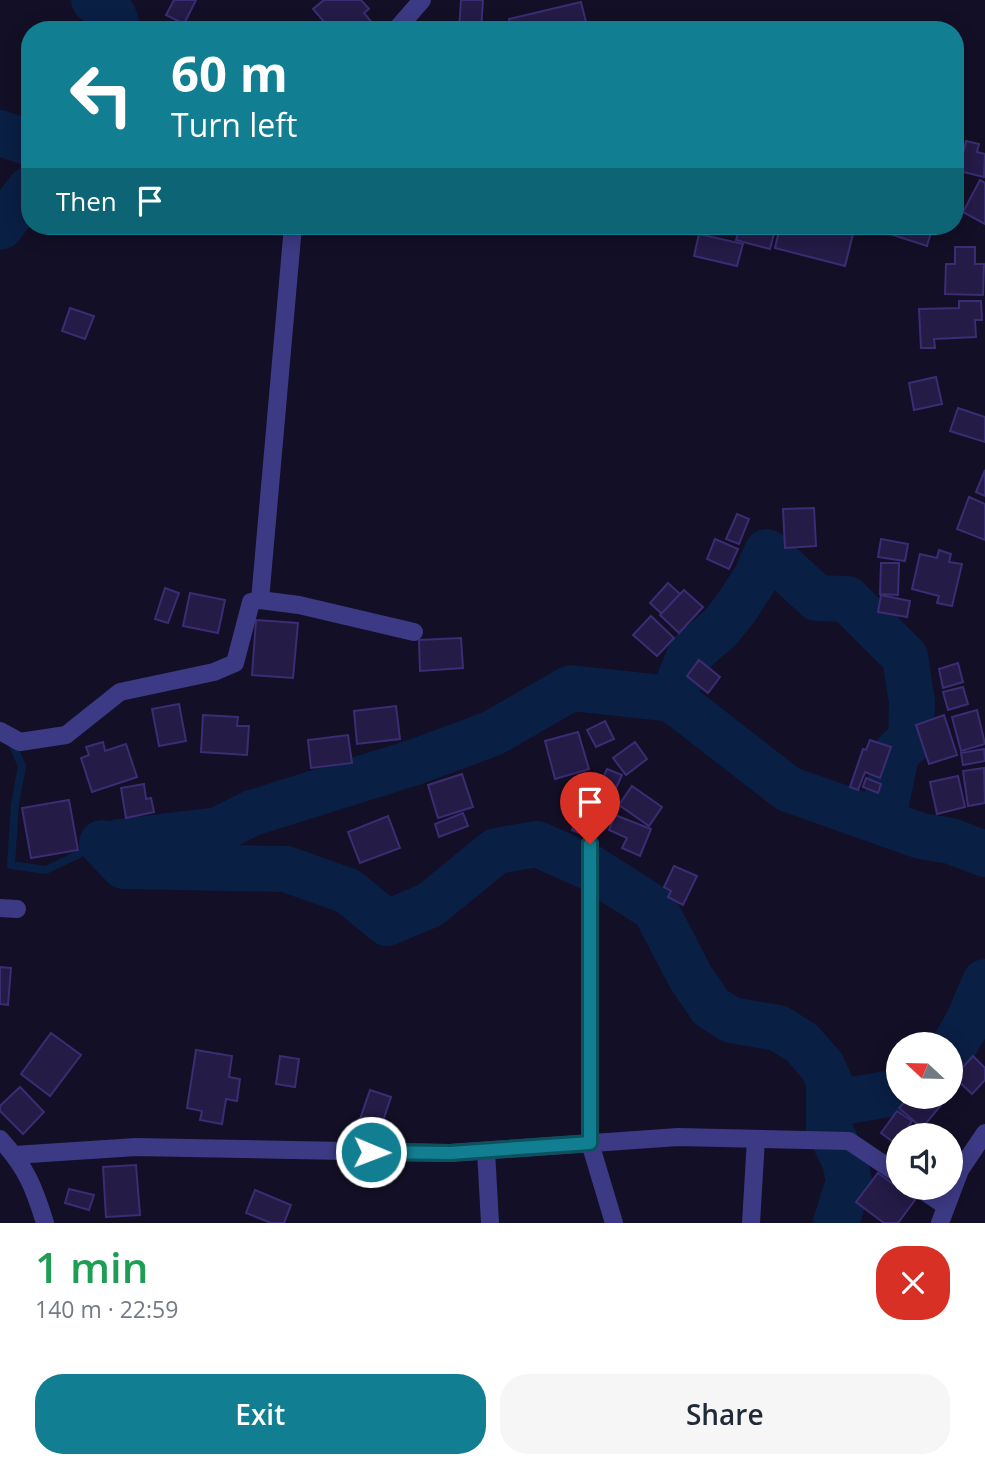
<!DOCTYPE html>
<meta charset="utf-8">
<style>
:root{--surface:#fff;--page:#f6f6f7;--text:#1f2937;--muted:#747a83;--accent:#117e91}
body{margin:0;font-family:"Open Sans",sans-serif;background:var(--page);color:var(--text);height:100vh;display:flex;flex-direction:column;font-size:26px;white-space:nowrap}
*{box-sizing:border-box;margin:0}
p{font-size:23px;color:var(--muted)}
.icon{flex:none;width:38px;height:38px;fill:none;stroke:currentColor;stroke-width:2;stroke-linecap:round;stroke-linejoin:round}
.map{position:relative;height:1223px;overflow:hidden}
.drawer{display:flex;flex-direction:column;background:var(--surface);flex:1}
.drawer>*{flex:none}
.top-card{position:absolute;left:21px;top:21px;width:943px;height:214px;border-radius:28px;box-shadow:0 4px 18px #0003;background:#117e91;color:#fff;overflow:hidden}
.needle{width:46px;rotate:292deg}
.buttons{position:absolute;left:886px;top:1032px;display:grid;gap:14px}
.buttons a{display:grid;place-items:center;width:77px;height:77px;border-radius:50%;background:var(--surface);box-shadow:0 4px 18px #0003;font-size:35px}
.pin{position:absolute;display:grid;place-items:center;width:60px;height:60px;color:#fff;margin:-72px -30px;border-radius:50% 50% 50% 0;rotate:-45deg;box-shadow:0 0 7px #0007}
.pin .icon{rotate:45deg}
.me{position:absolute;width:77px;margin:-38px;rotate:91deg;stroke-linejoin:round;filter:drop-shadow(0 0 5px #0008)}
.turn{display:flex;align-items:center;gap:24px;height:147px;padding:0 35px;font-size:32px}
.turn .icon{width:91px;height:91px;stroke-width:2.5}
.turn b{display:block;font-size:49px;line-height:60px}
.then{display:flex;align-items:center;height:66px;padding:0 35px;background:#0003;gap:14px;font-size:26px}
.round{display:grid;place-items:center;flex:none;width:74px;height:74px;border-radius:28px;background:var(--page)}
.overview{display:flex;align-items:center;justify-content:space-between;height:119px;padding:0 35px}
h1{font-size:42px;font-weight:600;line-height:52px;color:#1e9e55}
.cta{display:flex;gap:14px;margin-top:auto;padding:14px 35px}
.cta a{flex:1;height:80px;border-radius:28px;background:var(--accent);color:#fff;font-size:28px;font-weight:600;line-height:80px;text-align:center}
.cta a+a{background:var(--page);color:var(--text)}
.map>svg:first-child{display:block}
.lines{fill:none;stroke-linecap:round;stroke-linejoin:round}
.stream{stroke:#0a1f44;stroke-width:8}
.river{stroke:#0a1f44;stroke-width:46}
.building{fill:#241b47;stroke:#3b2d73;stroke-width:2}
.minor{stroke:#3d3a85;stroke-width:18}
.route-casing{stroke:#0b525e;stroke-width:18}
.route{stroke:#117e91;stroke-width:12}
</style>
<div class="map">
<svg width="985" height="1223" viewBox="0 0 985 1223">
<rect width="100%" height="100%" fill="#130f26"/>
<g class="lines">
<!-- stream -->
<polyline class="stream" points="10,739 22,766 15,804 11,865 46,870 102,843"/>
<!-- river -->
<g class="river">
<path d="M94,0C108,8 116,13 117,30"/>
<polyline points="0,133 30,143"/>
<polyline points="0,227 30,189"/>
<polyline points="672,699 690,654 720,628 736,608 756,577 767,552 817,598 847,599 905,657 912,702 911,740 897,752 882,821"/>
<polyline points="119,842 218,830 252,813 415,762 493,733 571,688 672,699 788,789 921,836 951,841 985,854"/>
<polyline points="102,843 124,866 286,869 348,891 387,923 430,905 496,851 537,844 591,868 655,909 691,978 711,1007 731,1020 778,1028 802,1043 822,1066 829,1081 829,1129 845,1161 849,1181 836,1223"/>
<polyline points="950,1053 968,1022 985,982"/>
<polyline points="831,1104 898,1092"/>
</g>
</g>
<!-- building -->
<g class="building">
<polygon points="174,0 196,0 184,24 166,15"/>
<polygon points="324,0 361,0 369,9 364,13 373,24 366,30 331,30 313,9"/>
<polygon points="461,0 483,0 481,30 459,30"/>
<polygon points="581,2 588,30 511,30 509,19"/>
<polygon points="966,141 979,144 977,152 985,154 984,177 959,171"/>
<polygon points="980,180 985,183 985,224 963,212"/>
<polygon points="740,226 776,226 770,249 736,240"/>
<polygon points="791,226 838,226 854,230 845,266 775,248 779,231 789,233"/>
<polygon points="895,226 933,226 927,246 893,235"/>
<polygon points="699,234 743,244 737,266 694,256"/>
<polygon points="955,247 975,247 975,264 984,264 983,295 945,294 946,264 955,264"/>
<polygon points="959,301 981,301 982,320 975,320 976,337 934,339 935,348 921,348 919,309 959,308"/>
<polygon points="70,308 94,316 85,339 62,331"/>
<polygon points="936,377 942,404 914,410 909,383"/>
<polygon points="958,408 985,417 985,442 950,431"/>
<polygon points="985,470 985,496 976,492"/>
<polygon points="969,497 985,504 985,540 957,529"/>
<polygon points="814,508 816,546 785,548 783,509"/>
<polygon points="737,514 749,519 739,544 726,539"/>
<polygon points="715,539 738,549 729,569 707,559"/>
<polygon points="881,539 908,544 905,561 878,557"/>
<polygon points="939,550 951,554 949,562 962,564 952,606 937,603 939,596 912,589 920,554 937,558"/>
<polygon points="881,563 899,563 898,595 880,594"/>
<polygon points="668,583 680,594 662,614 650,603"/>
<polygon points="165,588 179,593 168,623 155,619"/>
<polygon points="684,590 703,607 679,633 660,615"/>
<polygon points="190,593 225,600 218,633 183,626"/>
<polygon points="881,595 910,601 907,617 878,612"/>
<polygon points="651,616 674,638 657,656 633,635"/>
<polygon points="256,620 298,623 293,678 252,675"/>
<polygon points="461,638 463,668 420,671 419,640"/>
<polygon points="699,660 720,677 708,693 687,676"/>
<polygon points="958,663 963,682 943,688 939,669"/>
<polygon points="963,687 968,704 948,710 943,692"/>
<polygon points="179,704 186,741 159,746 152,709"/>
<polygon points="396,706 400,739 357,744 354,711"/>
<polygon points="977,710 985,744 961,751 952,717"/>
<polygon points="203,715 238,717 237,726 249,726 247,755 201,752"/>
<polygon points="944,715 957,755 929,764 916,725"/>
<polygon points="605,721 614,739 596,747 587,730"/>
<polygon points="578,732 589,769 555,779 545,741"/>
<polygon points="348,735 352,763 311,768 308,740"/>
<polygon points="870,740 891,747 880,778 865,772 858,790 850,787 863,749 866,750"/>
<polygon points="103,742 105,751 126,744 137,777 92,792 81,758 89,755 86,747"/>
<polygon points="635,742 647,759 626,775 613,758"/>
<polygon points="984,749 985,761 963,765 961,753"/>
<polygon points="984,768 985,803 968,806 963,771"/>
<polygon points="607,769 622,775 612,797 597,791"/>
<polygon points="462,774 473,807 438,818 428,785"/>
<polygon points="958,776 965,807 937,814 930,782"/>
<polygon points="866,778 881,784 878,793 863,787"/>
<polygon points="144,784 146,799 151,798 154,812 126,818 121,788"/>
<polygon points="632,786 662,807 649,826 619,805"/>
<polygon points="585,799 609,809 595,840 572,830"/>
<polygon points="69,800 78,850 31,858 22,808"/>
<polygon points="463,813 468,826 439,837 435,824"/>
<polygon points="615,815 651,829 640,856 622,848 627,838 609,830"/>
<polygon points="388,816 400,848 360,863 348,832"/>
<polygon points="674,866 697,876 683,905 668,897 671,891 664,887"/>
<polygon points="0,967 11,968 8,1005 0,1004"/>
<polygon points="51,1033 81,1055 50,1096 21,1074"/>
<polygon points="196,1050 232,1056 229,1077 240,1079 237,1101 226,1099 222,1124 200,1120 202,1111 187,1108"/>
<polygon points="280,1056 299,1059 295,1087 276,1084"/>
<polygon points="973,1056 985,1068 985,1080 972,1094 954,1077"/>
<polygon points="20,1087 44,1112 23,1134 0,1111 0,1106"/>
<polygon points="370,1090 391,1097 380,1130 359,1122"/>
<polygon points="909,1097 934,1097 942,1104 922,1128 899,1108"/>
<polygon points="897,1111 912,1121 902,1136 898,1136 896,1144 881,1133"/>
<polygon points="136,1165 140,1215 106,1217 103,1167"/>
<polygon points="878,1173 915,1200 898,1223 884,1223 856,1202"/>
<polygon points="69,1189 94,1195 89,1210 65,1203"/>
<polygon points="255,1190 291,1205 284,1223 271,1223 246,1213"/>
</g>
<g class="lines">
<!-- minor -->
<g class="minor">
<polyline points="396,30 422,0"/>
<polyline points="260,600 299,605 414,632"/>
<polyline points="0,731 20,742 66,735 120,692 214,672 235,663 251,602 260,600 293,226"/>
<polyline points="590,844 590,1143 614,1223"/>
<polyline points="0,908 17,909"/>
<path d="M0,1139C26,1167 34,1187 45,1223"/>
<polyline points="486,1151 490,1223"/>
<polyline points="14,1155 136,1147 450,1153 678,1137 849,1141 898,1174"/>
<polyline points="919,1188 946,1206"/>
<polyline points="751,1223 756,1139"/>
<polyline points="940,1223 960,1170 985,1133"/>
</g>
</g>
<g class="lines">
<defs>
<polyline id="route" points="371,1152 450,1153 590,1143 590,844"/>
</defs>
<!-- route casing -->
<use href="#route" class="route-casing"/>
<!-- route -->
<use href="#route" class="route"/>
</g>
</svg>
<div class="buttons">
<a><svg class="needle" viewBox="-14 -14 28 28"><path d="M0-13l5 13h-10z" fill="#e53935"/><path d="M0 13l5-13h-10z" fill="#747a83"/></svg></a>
<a><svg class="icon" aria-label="sound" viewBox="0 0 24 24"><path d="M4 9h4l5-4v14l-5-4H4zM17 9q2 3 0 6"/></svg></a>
</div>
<div class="pin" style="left:590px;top:844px;background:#d93025"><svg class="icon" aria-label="arrive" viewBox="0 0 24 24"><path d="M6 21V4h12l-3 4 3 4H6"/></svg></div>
<svg class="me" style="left:371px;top:1152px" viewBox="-20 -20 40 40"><circle r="17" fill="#117e91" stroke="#fff" stroke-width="3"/><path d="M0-11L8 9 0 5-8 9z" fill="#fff"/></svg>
<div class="top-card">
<div class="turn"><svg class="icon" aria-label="left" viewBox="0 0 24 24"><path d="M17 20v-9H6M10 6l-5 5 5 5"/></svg><div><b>60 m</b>Turn left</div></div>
<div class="then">Then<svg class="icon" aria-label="arrive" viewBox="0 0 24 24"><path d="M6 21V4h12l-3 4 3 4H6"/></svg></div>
</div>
</div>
<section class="drawer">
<div class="overview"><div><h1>1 min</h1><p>140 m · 22:59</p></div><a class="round" style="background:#d93025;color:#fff"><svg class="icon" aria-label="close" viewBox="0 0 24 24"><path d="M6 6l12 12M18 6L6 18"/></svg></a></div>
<div class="cta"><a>Exit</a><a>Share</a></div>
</section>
